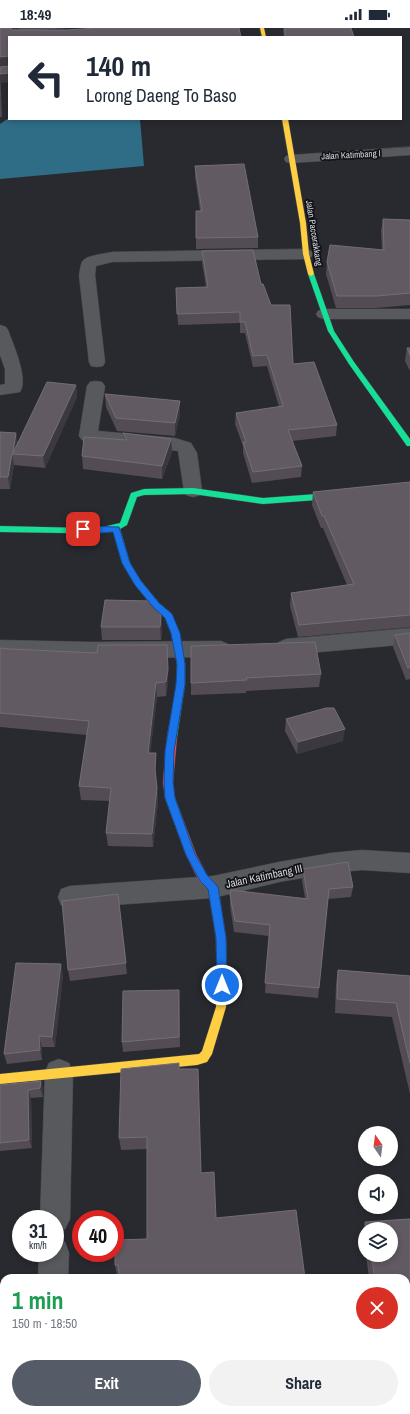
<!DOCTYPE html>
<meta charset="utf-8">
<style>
:root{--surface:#fff;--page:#f2f2f3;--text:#1f2937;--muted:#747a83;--accent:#565c67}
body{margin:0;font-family:"Archivo Narrow",sans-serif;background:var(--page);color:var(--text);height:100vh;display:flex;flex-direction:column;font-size:15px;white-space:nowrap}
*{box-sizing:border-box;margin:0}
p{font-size:13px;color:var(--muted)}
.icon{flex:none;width:22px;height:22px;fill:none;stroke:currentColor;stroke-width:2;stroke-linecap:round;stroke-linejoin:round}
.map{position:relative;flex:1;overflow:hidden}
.details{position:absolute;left:0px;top:1246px;width:410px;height:140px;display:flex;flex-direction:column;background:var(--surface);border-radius:12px 12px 0 0;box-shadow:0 2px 6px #0003}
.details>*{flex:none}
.hud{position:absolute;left:8px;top:8px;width:394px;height:84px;border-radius:0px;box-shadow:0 2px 6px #0003;background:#fff;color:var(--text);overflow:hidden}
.needle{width:26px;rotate:346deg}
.fabs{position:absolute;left:358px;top:1098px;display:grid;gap:8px}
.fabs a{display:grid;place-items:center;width:40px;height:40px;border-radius:50%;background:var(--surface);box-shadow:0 2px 6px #0003;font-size:20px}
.speed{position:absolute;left:12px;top:1182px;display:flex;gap:8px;font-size:20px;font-weight:700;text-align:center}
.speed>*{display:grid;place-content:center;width:52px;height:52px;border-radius:50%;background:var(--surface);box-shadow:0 2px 6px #0003;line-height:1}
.speed small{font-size:10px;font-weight:400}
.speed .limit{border:6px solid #d22;background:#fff;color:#111}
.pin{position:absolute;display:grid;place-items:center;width:34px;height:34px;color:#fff;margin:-17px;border-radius:8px;box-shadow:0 2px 6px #0006}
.me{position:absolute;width:44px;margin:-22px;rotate:0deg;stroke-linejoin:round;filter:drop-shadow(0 0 3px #0008)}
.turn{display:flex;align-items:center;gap:14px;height:84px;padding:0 12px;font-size:18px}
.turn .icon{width:52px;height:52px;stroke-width:2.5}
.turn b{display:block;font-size:28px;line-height:34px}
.round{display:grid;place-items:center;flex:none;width:42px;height:42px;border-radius:21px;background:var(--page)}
.head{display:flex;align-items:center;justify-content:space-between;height:68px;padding:0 12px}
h1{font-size:24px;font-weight:700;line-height:30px;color:#1e9e55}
.button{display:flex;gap:8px;margin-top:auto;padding:8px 12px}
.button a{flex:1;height:46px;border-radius:24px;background:var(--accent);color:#fff;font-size:16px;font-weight:700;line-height:46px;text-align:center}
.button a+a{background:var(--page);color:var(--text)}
.status{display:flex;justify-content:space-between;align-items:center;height:28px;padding:0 20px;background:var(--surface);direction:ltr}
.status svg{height:11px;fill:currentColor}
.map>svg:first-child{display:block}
.water{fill:#2f6c86}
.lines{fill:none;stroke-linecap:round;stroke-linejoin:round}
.street-casing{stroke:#46474c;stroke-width:1}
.fast-casing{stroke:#46474c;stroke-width:1}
.slow-casing{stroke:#46474c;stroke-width:1}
.jam-casing{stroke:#46474c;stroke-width:1}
.street{fill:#58595d;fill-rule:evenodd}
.fast{fill:#16e098;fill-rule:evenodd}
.slow{fill:#ffcf43;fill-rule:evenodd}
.jam{fill:#f24e42;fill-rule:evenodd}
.wall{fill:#534c54}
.shaded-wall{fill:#3c383f}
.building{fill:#615a62;stroke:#736e76}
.route{fill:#1a73e8;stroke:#114b97}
.labels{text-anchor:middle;stroke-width:3.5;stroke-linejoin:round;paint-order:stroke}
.far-street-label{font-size:9px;fill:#d6d7df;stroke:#111116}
.street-label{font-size:11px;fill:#d6d7df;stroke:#111116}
</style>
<div class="status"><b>18:49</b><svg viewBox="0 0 49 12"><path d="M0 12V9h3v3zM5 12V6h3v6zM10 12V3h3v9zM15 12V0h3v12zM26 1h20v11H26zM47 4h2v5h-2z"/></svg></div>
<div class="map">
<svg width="410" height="1386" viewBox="0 0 410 1386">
<rect width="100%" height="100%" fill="#292a30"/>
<!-- water -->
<polygon class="water" points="9,90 9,91 140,91 144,138 0,151 0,96"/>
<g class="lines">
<defs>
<g id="street">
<polygon points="410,119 410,127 291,135 286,134 284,131 286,128 291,127"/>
<path d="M306,221L311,223L314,226L311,229L306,231L112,234L96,238L95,247L105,334L103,338L97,339L91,338L89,334L79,247C80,243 80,238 82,234C85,227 105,226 112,224Z"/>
<polygon points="324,281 410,281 410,291 324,291 318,289 316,286 318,283"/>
<path d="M0,297L6,299L8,302C13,316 29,351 20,364L0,367V357L5,356V341L0,327Z"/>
<polygon points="96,353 102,354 105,358 98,403 175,410 191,415 197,425 202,463 200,467 193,469 186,467 184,463 178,423 82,412 79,408 87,358 90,354"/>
<polygon points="410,600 410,616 286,627 279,624 276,619 279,614 286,611"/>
<polygon points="0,612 92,614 221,613 228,616 231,621 228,626 221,629 92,630 0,628"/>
<polygon points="362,822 410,825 410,845 362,842 331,845 279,854 213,870 70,880 61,877 58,869 61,861 70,858 213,848 279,834 331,825"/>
<polygon points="59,1031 69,1035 73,1044 70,1191 65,1201 55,1206 55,1191 40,1191 45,1044 49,1035"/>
<polygon points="55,1211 65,1214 69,1225 68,1250 38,1250 39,1225 55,1225"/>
</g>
<g id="fast">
<polygon points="311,244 314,246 334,303 354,334 410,411 410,418 407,418 349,336 328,303 308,246"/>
<polygon points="193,460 263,470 344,464 348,467 344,470 263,476 193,466 144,467 137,469 127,497 120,501 130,535 141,553 159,575 172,586 179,605 185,636 185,656 177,709 175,712 169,712 167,709 177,656 177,636 171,605 165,590 153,579 135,557 122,535 113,503 65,505 0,504 0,498 85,500 103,499 120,495 131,465 144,461"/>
</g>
<g id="slow">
<polygon points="260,0 264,0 266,9 262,9"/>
<polygon points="282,91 288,91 306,195 309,226 314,246 311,248 308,246 303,226 300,195"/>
<polygon points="222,941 226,943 227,946 226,979 212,1026 207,1034 197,1037 0,1056 0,1046 199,1026 202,1023 216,979 217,946 218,943"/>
</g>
<polygon id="jam" points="172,705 175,706 177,709 173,754 175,770 196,826 207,847 218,859 226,910 227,946 226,949 222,951 218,949 217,946 216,910 208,861 199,853 186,827 165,770 163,754 167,709 169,706"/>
</defs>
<!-- street casing -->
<use href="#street" class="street-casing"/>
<!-- fast casing -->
<use href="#fast" class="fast-casing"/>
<!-- slow casing -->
<use href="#slow" class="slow-casing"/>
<!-- jam casing -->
<use href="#jam" class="jam-casing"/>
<!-- street -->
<use href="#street" class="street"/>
<!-- fast -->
<use href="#fast" class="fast"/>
<!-- slow -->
<use href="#slow" class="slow"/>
<!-- jam -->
<use href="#jam" class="jam"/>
</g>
<!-- wall -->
<g class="wall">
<polygon points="0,0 70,0 40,2 9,37 0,38"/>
<polygon points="283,0 351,0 354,9 284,9"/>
<polygon points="0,39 2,89 0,89"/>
<polygon points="195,138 258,209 258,220 196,221 196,183 200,183 195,148"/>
<polygon points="383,191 410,192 410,277 376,280 336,280 326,246 327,234 382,222 381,203"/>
<polygon points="202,223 261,256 271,277 293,336 337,397 336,408 292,413 302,438 301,449 252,455 243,425 243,418 235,396 236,385 279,379 267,338 253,339 245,305 240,305 240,295 178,297 176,260 206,259 202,234"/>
<polygon points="407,320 410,320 410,343 405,333"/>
<polygon points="76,357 77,369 45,440 14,437 10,461 0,461 0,404 16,405 17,414"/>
<polygon points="105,366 180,373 180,386 175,408 117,403 106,379"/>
<polygon points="123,405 171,411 172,424 162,451 83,441 82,428 124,412"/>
<polygon points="410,454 410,599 298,609 290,578 291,565 347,557 323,500 321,500 312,477 313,464"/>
<polygon points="161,589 162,602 161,612 102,612 101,599"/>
<polygon points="410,605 410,651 406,652 393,619 395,607"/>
<polygon points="98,617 168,656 166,668 157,669 150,725 156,739 156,749 158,774 153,819 108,818 106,805 110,773 81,772 79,758 87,707 0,699 0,620 10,621 97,625"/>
<polygon points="191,618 321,646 319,659 246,663 246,665 191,667"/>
<polygon points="286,691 343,713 297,726 285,703"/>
<polygon points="303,841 353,859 351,869 328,871 319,960 318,970 265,965 269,908 234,904 230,878 230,867 305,870 302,852"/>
<polygon points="118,866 127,946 70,953 68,942"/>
<polygon points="338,942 410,948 410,1066 392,989 335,985 336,956"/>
<polygon points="63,947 55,1019 42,1019 42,1032 7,1036 4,1026"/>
<polygon points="179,962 180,1019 123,1024 122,1014"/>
<polygon points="180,1041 201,1145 120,1247 117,1247 115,1237 147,1211 147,1121 121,1122 119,1110"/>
<polygon points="41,1053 43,1061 43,1069 31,1070 32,1120 0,1123 0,1057"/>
<polygon points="410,1191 410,1264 406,1264 406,1250 369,1250 366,1227 391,1227"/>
<polygon points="365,1194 366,1201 365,1201 365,1223 362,1205"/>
<polygon points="4,1382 99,1382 99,1386 0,1386"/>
</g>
<!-- shaded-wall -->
<g class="shaded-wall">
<polygon points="11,0 19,0 19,4 14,5 11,1"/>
<polygon points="9,28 9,37 0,38 0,29"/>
<polygon points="9,45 9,54 0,55 2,89 1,80 0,46"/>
<polygon points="76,357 77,369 45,440 43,428"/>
<polygon points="180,373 180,386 175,408 175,395"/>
<polygon points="16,405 18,417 13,425"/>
<polygon points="171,411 172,424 162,451 162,438"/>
<polygon points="12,426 14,437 10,461 8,449"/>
<polygon points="161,589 162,602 161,612 160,599"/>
<polygon points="167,617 168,656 166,668 166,654"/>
<polygon points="156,655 157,669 149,738 148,725"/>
<polygon points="345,701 343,713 297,726 298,714"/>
<polygon points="156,725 156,754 155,741"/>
<polygon points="157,760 158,774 153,819 152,806"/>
<polygon points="61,936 63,947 55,1019 52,1009"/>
<polygon points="39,1008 42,1019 42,1032 40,1022"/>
<polygon points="41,1053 43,1061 43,1069 40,1060"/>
<polygon points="28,1062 31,1070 32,1120 29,1112"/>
<polygon points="97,1382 99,1382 99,1386 98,1386"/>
</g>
<!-- building -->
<g class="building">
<polygon points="0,0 11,0 11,1 12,2 67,2 97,0 239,0 241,9 9,9 9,29 9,28 0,29"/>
<polygon points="285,0 351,0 354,9 285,9"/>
<polygon points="9,38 9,45 0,46 0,39"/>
<polygon points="244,136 258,209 196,210 196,183 202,183 195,138"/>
<polygon points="383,191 410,192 410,265 377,268 337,268 327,234 330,217 384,222"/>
<polygon points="253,222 261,256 263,256 271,277 290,277 293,336 314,334 337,397 288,402 302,438 253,444 243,414 246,414 236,385 283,378 267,327 253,328 245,294 240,294 240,284 177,286 176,260 208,259 202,223"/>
<polygon points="407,320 410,320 410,327"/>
<polygon points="47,354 76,357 43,428 12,426 8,449 0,449 0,404 16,405 13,425"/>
<polygon points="105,366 180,373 175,395 116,390"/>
<polygon points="123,405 171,411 162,438 82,428 84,409 127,412"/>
<polygon points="410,454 410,587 299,597 291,565 354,556 324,488 322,488 313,464"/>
<polygon points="105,572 151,573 158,580 161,589 160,599 101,599"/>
<polygon points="410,605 410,639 408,640 395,607"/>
<polygon points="315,614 321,646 246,650 247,652 191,655 191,618"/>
<polygon points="98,617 167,617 168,642 166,654 156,655 148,725 156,725 155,741 157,760 152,806 106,805 111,760 79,758 89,693 0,685 0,620 10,621 97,625"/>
<polygon points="326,680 334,680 345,701 298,714 286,691"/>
<polygon points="348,834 353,859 329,861 319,960 265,955 270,897 235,893 230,867 231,862 308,871 303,841"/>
<polygon points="118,866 126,935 68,942 62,873"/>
<polygon points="16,935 61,936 52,1009 39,1008 40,1022 4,1026"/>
<polygon points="338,942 410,948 410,1035 396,975 337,971"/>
<polygon points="179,962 179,1009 122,1014 123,963"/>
<polygon points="179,1035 179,1041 198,1041 201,1145 214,1144 216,1190 296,1182 305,1250 120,1250 118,1237 115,1237 115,1212 147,1211 147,1109 119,1110 121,1041"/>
<polygon points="41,1053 40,1060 28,1062 29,1112 0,1115 0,1057"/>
<polygon points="409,1191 410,1191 410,1255 406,1255 406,1250 375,1250 371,1227 391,1227 391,1201 367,1201 365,1194"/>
<polygon points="0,1321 4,1321 4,1382 97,1382 97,1384 60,1386 0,1386"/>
<polygon points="410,1346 410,1386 227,1386 245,1382 406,1382 406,1347"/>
<polygon points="140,1382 205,1382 206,1386 140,1386"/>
</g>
<!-- route -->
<polygon class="route" points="83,498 119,499 130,535 141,553 159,575 172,586 180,605 185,636 185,656 174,723 173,754 175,770 195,826 207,847 218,859 226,910 227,957 226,960 222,962 218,960 217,957 216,910 208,861 200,853 186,827 165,770 164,754 165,723 176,656 177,636 171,605 165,590 154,580 135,557 122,535 113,504 101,505 80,503 80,499"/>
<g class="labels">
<!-- far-street labels -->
<g class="far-street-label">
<text transform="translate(351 127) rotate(-3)" y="3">Jalan Katimbang I</text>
<text transform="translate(314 205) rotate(81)" y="3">Jalan Paccerakkang</text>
</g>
<!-- street labels -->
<g class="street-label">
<text transform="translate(264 848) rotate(-12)" y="4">Jalan Katimbang III</text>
</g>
</g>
</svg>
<div class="fabs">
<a><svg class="needle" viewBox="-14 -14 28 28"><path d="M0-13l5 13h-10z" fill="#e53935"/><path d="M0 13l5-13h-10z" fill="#747a83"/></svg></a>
<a><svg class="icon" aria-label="sound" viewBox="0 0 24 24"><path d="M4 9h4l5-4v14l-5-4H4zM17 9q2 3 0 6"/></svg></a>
<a><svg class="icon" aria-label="layers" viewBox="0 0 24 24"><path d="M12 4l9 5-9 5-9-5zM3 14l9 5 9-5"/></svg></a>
</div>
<div class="speed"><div>31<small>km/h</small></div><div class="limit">40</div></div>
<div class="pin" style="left:83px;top:501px;background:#d93025"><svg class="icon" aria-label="arrive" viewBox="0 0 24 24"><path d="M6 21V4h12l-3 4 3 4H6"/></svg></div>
<svg class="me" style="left:222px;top:957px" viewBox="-20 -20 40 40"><circle r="17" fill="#1a73e8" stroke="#fff" stroke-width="3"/><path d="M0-11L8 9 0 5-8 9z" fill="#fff"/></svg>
<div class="hud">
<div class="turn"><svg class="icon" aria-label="left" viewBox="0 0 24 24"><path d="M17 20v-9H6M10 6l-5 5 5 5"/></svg><div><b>140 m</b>Lorong Daeng To Baso</div></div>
</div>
<section class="details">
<div class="head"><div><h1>1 min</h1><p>150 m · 18:50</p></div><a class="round" style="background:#d93025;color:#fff"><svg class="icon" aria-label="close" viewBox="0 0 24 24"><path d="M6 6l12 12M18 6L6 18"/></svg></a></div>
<div class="button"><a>Exit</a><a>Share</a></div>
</section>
</div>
